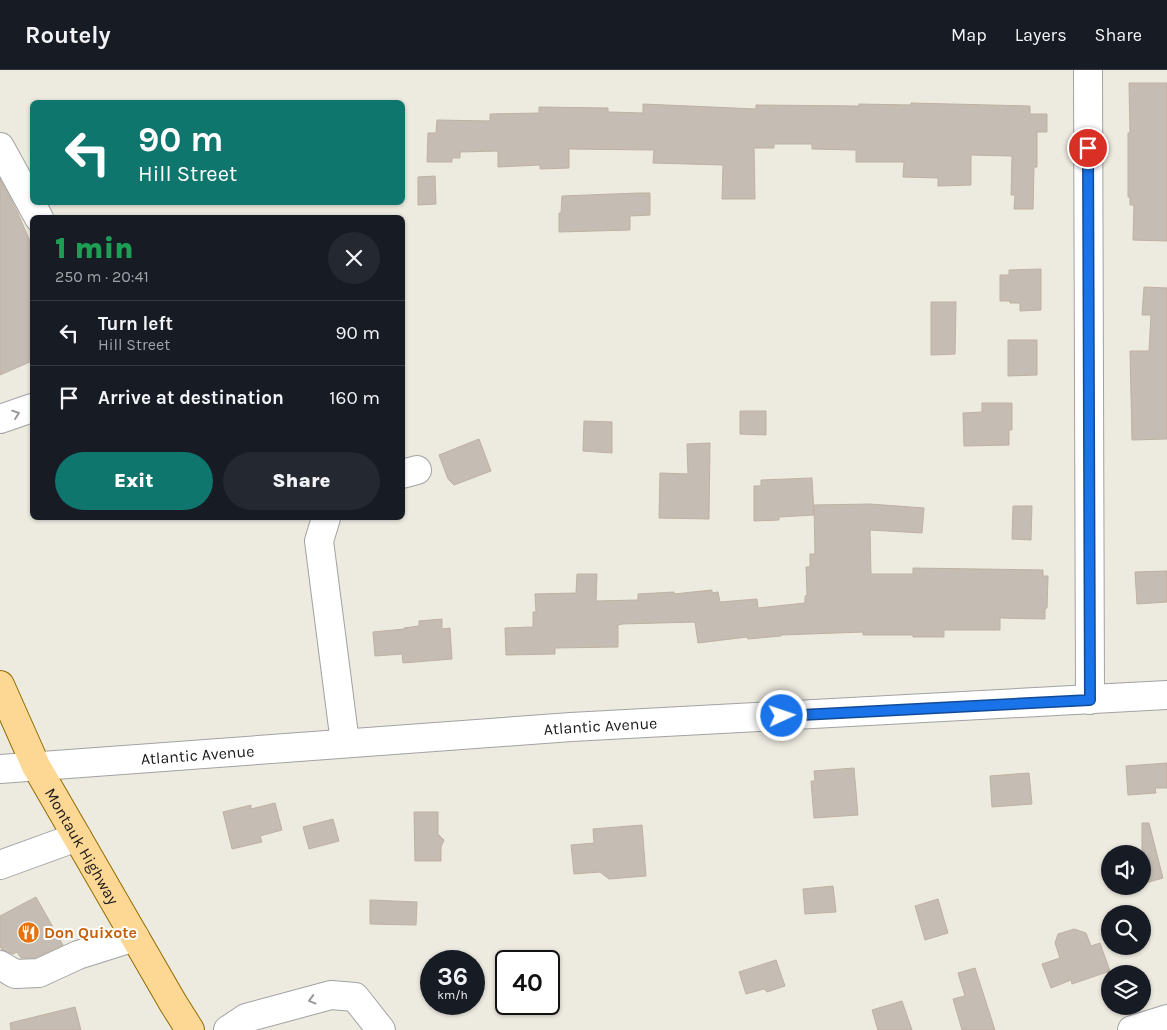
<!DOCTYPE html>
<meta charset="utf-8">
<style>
:root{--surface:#171b24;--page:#242831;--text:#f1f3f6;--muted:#9ea1a6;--line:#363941;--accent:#0f766e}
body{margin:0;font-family:Karla,sans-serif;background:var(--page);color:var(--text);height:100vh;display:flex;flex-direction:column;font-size:19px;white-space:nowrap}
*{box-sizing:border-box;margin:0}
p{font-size:16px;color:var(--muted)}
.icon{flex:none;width:28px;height:28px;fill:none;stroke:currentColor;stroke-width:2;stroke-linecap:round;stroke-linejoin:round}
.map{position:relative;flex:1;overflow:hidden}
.details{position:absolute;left:30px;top:145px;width:375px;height:305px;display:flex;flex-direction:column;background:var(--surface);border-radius:8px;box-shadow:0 1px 4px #0004}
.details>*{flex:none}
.guide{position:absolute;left:30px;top:30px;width:375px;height:105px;border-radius:8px;box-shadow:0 1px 4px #0004;background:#0f766e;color:#fff;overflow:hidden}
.tools{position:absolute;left:1101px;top:775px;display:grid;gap:10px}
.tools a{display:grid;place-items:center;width:50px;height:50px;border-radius:50%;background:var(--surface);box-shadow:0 1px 4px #0004;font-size:25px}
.speed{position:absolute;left:420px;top:880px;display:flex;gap:10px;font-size:25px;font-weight:700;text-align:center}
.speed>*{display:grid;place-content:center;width:65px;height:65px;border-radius:50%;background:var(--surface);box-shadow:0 1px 4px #0004;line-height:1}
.speed small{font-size:12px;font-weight:400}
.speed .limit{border:2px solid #111;border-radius:8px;background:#fff;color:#111}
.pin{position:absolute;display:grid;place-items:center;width:42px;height:42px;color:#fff;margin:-21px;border:2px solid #fff;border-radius:50%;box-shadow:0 1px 5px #0007}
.me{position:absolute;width:55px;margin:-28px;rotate:87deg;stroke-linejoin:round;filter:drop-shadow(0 0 4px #0008)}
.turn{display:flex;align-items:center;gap:18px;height:105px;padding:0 25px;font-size:22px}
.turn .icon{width:65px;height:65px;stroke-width:2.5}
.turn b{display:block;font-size:35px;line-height:42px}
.round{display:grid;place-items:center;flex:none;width:52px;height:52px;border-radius:26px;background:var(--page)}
.summary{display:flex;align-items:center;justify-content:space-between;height:85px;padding:0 25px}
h1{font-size:30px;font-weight:800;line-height:38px;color:#1e9e55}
.primary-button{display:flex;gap:10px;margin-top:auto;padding:10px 25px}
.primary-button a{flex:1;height:58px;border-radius:30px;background:var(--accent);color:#fff;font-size:20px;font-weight:800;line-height:58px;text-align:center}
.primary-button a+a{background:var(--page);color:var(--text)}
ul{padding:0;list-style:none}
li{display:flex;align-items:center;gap:15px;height:65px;padding:0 25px;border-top:1px solid var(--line)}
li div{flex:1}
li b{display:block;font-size:19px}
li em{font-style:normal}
header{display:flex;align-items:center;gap:30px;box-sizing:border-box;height:70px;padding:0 25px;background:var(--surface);border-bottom:1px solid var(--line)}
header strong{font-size:24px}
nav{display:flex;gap:28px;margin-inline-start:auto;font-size:18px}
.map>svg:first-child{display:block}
.building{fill:#c5bcb3;stroke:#bfb1a2}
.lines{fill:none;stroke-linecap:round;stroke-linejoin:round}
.minor-casing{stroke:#a2a2a2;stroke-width:30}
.major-casing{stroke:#926c00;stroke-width:30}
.minor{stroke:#fff;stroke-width:28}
.major{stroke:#fdd895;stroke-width:28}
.oneway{stroke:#989898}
.route-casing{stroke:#114b97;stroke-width:12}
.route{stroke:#1a73e8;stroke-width:9}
.labels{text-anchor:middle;stroke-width:4;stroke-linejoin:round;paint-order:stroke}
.street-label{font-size:16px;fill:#1b1b1b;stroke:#fff}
.food-label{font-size:16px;font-weight:bold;fill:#c56008;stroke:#fff;text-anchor:start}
</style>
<header>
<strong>Routely</strong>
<nav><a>Map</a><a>Layers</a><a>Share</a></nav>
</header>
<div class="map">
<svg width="1167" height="960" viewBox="0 0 1167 960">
<rect width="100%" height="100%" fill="#edeae0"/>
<!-- building -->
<g class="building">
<polygon points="1129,13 1167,13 1167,171 1133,170 1134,135 1130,135 1130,127 1128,127 1128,63 1130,63"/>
<polygon points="911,33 1030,36 1030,44 1047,44 1047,62 1037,62 1037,97 1034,97 1033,139 1014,139 1015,125 1011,125 1012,86 971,85 971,115 938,116 938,108 903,107 904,92 856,92 856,80 812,79 812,74 774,74 774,78 754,78 755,129 722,129 723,95 653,93 654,80 569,79 569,98 540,99 540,95 498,97 498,81 460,82 460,88 452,88 452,92 427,92 428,63 436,63 437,50 490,51 490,44 539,43 539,37 608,38 608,42 643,43 643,34 756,39 756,35 859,36 859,34 911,35"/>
<polygon points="435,106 436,134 418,135 418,107"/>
<polygon points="0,109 17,141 32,176 32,291 0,305"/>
<polygon points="639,123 650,123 650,145 630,146 630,160 559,162 559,143 561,143 562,126"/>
<polygon points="1041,199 1041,240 1020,241 1020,233 1010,233 1010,231 1000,231 1000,205 1009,205 1009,200"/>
<polygon points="1144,217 1167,218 1167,369 1132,370 1130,281 1149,281 1151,245 1142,245"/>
<polygon points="931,232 956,232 955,284 931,285"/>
<polygon points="1008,270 1037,270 1037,305 1008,306"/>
<polygon points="982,333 1012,333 1012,360 1009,360 1009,375 964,376 963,343 982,342"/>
<polygon points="740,341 766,341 766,365 740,364"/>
<polygon points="584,351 612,352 612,383 583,381"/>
<polygon points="479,369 491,401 454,415 448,409 439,385"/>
<polygon points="710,373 709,449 659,448 660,403 688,404 687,374"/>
<polygon points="812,408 814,445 779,447 779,450 754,451 754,416 761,416 761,410"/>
<polygon points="870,434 924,438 922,463 870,460 871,504 913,504 913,498 1043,500 1043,506 1048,506 1047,538 1045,539 1045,549 1000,548 1000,560 944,560 944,567 913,567 913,565 863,565 863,562 781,565 781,566 748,569 747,567 698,573 695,552 622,554 618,555 618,577 555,578 555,584 506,585 505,558 533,557 533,542 536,542 535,524 576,523 577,504 597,504 596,531 638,530 638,524 674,522 674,524 712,520 712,523 718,522 720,532 757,529 758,538 805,533 805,526 807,525 806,497 810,497 810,484 815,484 814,435"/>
<polygon points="1013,436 1032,436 1031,470 1012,469"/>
<polygon points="1167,501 1167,532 1137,534 1135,502"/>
<polygon points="442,549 442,559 450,558 452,589 403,593 402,584 375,586 373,562 404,559 404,558 419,556 419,551"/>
<polygon points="1167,693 1167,718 1155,718 1156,723 1128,725 1126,696"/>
<polygon points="854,698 858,745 814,748 811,711 815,711 814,701"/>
<polygon points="1029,703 1032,734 992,737 990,706"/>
<polygon points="275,733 282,760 260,766 262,772 232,779 223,742 251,735 251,739"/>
<polygon points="414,742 438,742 438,764 444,770 441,777 441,791 415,791"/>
<polygon points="333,749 339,771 309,779 303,757"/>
<polygon points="1142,753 1149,753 1163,808 1142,814"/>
<polygon points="642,755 646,806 609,809 600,802 574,804 571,775 594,773 593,759"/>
<polygon points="833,816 836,842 805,844 803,819"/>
<polygon points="36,827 63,875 35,888 21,888 17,882 13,884 2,880 0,876 0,846"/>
<polygon points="938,829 948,863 925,870 915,836"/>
<polygon points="370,830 417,832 416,855 370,854"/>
<polygon points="1074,859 1086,863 1091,876 1100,873 1110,901 1072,914 1071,910 1051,918 1042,894 1060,888 1055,873 1058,864"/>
<polygon points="776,890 785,916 767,922 764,919 746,924 739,902"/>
<polygon points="975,898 995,960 962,960 953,929 965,926 958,903"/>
<polygon points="902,931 912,960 878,960 872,940"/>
<polygon points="75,937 81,960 11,960 10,953"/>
</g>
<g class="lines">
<defs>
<g id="minor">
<polyline points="1088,0 1090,630"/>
<polyline points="0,77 39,148"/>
<polyline points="0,349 32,338"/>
<polyline points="402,404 417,400"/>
<polyline points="326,448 319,471 345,673"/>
<path id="s1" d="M0,699L571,657L1167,625"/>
<polyline points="0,795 77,767"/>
<polyline points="0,895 15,904 39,903 78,885 135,867"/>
<polyline points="228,960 246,948 331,925 355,927 381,960"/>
<polyline points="1132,960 1167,949"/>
</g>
<g id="major">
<path id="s2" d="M0,615L36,696L173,933L190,960"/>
</g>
</defs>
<!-- minor casing -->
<use href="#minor" class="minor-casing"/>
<!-- major casing -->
<use href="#major" class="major-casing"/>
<!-- minor -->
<use href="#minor" class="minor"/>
<!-- major -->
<use href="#major" class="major"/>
</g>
<!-- one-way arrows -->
<defs><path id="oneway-chevron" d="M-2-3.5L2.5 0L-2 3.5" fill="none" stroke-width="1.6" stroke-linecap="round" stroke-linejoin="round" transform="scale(1.25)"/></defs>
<g class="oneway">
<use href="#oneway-chevron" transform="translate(16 344) rotate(-19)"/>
<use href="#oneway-chevron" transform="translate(312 930) rotate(165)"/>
</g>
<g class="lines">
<defs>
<polyline id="route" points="782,646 1090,630 1088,78"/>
</defs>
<!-- route casing -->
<use href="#route" class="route-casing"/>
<!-- route -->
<use href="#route" class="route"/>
</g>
<!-- icons -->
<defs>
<symbol id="restaurant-disc" viewBox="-11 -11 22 22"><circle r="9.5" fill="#e8710a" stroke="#fff"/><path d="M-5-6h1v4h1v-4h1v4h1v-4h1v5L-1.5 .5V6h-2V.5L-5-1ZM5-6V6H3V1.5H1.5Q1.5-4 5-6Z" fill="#fff"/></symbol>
</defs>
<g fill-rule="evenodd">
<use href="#restaurant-disc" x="16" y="850" width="25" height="25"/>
</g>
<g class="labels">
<!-- street labels -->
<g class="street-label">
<text dy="6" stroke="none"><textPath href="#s1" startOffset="602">Atlantic Avenue</textPath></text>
<text dy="6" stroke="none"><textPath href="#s1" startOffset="198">Atlantic Avenue</textPath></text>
<text dy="6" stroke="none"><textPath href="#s2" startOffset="181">Montauk Highway</textPath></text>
</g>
<!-- food labels -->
<g class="food-label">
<text x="44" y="868">Don Quixote</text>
</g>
</g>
</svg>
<div class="tools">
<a><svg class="icon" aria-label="sound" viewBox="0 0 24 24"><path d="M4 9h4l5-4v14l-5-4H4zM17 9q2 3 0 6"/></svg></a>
<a><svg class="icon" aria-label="search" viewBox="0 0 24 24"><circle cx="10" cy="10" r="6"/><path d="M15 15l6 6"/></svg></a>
<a><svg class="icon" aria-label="layers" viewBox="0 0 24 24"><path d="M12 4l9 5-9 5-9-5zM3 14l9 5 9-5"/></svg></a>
</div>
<div class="speed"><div>36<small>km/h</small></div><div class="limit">40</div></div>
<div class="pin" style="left:1088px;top:78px;background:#d93025"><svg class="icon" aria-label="arrive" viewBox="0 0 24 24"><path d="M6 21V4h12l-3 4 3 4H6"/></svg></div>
<svg class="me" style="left:782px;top:646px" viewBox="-20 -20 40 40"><circle r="17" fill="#1a73e8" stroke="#fff" stroke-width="3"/><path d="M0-11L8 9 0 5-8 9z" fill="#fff"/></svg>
<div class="guide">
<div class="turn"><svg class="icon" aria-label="left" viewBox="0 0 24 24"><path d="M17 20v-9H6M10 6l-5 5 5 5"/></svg><div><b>90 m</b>Hill Street</div></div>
</div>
<section class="details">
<div class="summary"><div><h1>1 min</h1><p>250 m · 20:41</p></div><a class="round"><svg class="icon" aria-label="close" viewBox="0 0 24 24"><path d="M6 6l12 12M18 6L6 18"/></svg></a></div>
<ul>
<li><svg class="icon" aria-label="left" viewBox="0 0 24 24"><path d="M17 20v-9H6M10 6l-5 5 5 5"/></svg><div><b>Turn left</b><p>Hill Street</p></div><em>90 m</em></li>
<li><svg class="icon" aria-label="arrive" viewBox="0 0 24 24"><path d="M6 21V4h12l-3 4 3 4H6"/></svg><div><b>Arrive at destination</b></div><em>160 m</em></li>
</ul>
<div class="primary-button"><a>Exit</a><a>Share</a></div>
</section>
</div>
